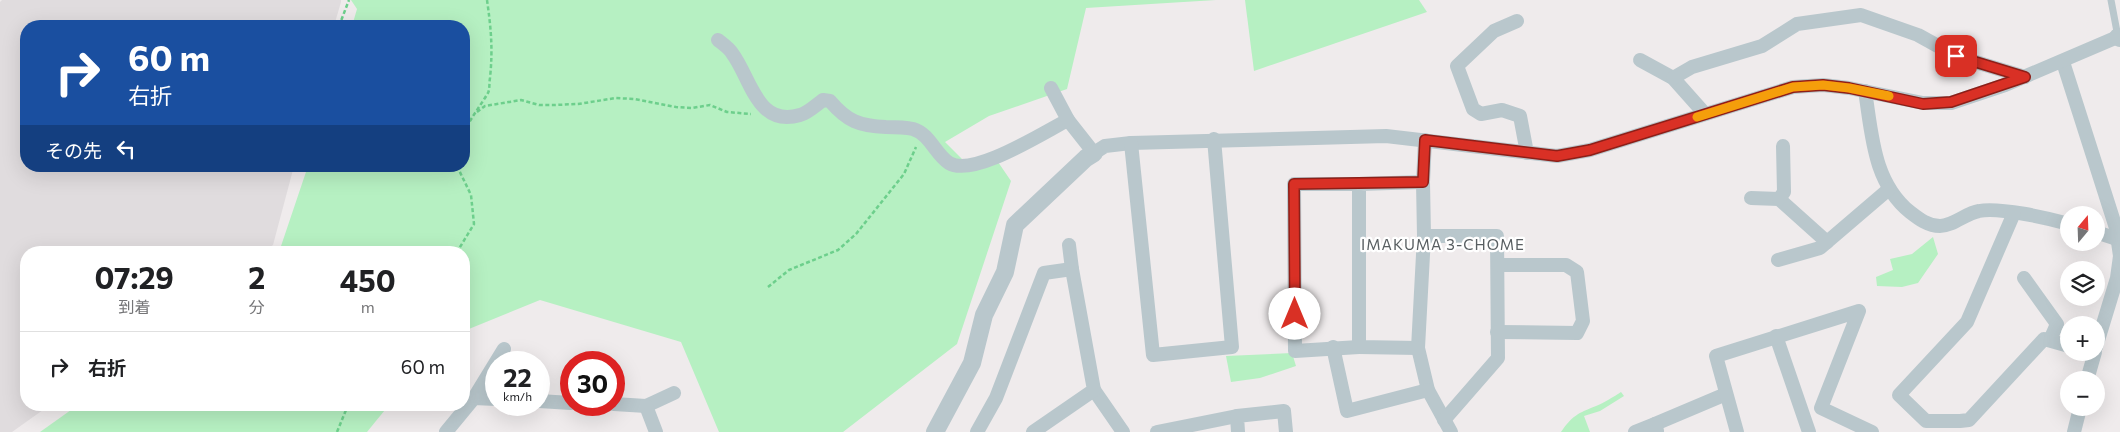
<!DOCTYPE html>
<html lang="ja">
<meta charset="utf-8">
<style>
:root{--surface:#fff;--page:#f2f2f2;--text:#202124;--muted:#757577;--line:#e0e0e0}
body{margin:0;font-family:Commissioner,"Noto Sans JP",sans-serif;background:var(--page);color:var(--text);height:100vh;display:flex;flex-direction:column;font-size:19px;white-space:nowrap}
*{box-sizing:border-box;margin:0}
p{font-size:16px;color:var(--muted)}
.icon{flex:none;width:28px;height:28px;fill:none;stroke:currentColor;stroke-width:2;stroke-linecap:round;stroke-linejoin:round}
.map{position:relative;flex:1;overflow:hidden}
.details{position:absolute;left:20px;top:246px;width:450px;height:165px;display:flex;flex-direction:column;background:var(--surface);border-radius:20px;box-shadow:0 5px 20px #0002}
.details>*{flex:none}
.banner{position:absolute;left:20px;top:20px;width:450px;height:152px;border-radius:20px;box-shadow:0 5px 20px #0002;background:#1a4fa0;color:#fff;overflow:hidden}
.needle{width:32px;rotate:19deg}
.tools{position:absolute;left:2060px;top:206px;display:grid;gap:10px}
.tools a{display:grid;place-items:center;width:45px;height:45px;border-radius:50%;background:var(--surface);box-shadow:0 5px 20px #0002;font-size:25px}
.speed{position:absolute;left:485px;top:351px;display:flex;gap:10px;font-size:25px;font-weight:700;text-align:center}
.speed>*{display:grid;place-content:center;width:65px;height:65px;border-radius:50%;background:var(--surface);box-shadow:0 5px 20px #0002;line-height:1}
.speed small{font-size:12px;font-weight:400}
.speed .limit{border:8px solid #d22;background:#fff;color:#111}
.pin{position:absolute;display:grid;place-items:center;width:42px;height:42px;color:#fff;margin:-21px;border-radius:10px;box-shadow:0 2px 8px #0006}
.me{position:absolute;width:55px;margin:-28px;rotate:0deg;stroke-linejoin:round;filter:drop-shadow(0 0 4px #0008)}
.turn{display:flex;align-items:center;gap:18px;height:105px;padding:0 25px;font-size:22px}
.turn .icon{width:65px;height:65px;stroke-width:2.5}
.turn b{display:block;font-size:35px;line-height:42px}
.then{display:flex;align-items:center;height:48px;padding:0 25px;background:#0003;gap:10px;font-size:19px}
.eta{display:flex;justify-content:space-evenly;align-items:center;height:85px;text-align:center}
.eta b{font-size:30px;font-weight:700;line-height:35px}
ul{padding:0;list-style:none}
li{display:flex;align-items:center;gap:15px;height:70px;padding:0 25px;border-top:1px solid var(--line)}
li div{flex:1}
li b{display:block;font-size:19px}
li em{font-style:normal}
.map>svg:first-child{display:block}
.education{fill:#e0dcde}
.green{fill:#b6f0c2}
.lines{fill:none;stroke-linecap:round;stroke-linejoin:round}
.path{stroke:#6dcf8c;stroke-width:2.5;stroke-dasharray:4 2.5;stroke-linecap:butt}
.service{stroke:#b9c7cc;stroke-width:7}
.minor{stroke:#b9c7cc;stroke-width:14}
.tertiary{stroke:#b9c7cc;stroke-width:18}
.route-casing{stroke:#8d1f18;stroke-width:12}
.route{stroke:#d93025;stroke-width:9}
.slow{stroke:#f59e0b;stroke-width:9}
.labels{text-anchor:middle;stroke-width:4.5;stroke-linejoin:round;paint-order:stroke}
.neighbourhood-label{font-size:15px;letter-spacing:1px;fill:#585e61;stroke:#fff}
</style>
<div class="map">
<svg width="2120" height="432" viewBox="0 0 2120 432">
<rect width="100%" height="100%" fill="#efebec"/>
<!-- education -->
<polygon class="education" points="2,0 341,0 341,2 334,26 26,26 26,166 294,166 273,245 262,252 26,252 26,405 50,405 12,432 0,432 0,2"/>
<!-- green -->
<g class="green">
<polygon points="351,0 1216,0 1086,8 1067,89 989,116 945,142 962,159 996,159 1011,181 957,344 843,432 719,432 681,342 540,300 464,331 464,252 279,252 308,166 464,166 464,26 352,26 357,9"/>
<polygon points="1245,0 1419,0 1427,12 1254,71"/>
<polygon points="1933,237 1938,254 1918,283 1902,287 1877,286 1876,277 1893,270 1890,259 1912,254"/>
<polygon points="1292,353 1296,366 1260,378 1231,382 1226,356"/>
<path d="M1621,392L1624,396L1600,411L1584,416L1590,432H1561C1572,416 1578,413 1596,406C1604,403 1613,397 1621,392Z"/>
<polygon points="78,405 389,405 367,432 40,432"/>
</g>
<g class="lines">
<!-- path -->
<g class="path">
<polyline points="339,26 349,0"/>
<polyline points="477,112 485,106 521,100 539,105 553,105 578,104 616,98 634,99 676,107 692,108 710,105 727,112 751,114"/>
<path d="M464,133C469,120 481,105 488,93C490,89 489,83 490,78C493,49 491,28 487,0"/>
<polyline points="457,166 471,195 474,224 457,252"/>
<polyline points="768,287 789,270 838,250 856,234 904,174 916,147"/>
<polyline points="337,432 348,405"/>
</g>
<!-- service -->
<polyline class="service" points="2111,0 2118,37"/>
<!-- minor -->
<g class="minor">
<polyline points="1517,21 1494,31 1457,66 1473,109 1481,114 1502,110 1520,116 1527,153"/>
<path d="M718,40C723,44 729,48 732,53C751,78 757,128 800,115C808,113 816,105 823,100L830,101C847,121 859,126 886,127C895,127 904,127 913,129C930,134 935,154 949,163C973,178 1044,132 1068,120"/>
<polyline points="1640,60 1673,78 1705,114"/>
<polyline points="2063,62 2116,228 2120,256 2117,278 2096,347"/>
<polyline points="1673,78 1692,67 1762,46 1797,24 1861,15 1918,35 1956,56 2025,77"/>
<polyline points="1051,88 1068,120 1094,153 1105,146 1131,143 1386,136 1557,156 1590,150 1793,87 1823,85 1849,88 1923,103 1951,103 2005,85 2120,36"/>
<path d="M1865,91C1872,134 1873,182 1910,212C1919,219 1928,226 1940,226C1953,226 1966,213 1979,211C1999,207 2048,218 2069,224"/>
<polyline points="1425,140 1423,182 1424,236 1418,348 1428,390 1451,432"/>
<polyline points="1131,143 1153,355 1232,347 1214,139"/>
<polyline points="1359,184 1294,184 1295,351 1359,347"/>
<polyline points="1751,198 1779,199 1827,242"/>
<polyline points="1779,199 1784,192 1783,146"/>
<polyline points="2014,213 1967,322 1899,395 1926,421 1960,421 1969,420 2044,339 2069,346"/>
<polyline points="2096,232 2117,239"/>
<polyline points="1424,236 1497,236 1498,358 1444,420"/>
<polyline points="1069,245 1072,269"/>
<polyline points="1778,260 1820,248 1889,189"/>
<polyline points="2024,278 2057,324 2050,340"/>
<polyline points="1497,332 1577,333 1583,321 1577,272 1566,265 1498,265"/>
<polyline points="1776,336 1809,432"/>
<polyline points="1333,347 1347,411 1428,390"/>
<polyline points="1418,348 1359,347 1359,184 1423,182"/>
<polyline points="2087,380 2095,352"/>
<polyline points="1094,390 1123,432"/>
<polyline points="474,398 504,349"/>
<polyline points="539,401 571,403"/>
<polyline points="614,404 646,406 674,393"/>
<polyline points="646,406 656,432"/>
<polyline points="1655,424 1726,394"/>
<polyline points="446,432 474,398 496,399"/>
<polyline points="977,432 996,398 1044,273 1072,269 1094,390 1033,432"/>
<polyline points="1157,432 1237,416"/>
<polyline points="1238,432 1237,416 1284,411 1286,432"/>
<polyline points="1635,432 1655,424 1657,431"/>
<polyline points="1737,432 1716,356 1859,311 1821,408 1872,432"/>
<polyline points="2074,432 2080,408"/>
</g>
<!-- tertiary -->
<g class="tertiary">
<polyline points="2118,37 2120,38"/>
<polyline points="935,432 972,363 984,315 1005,272 1015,225 1086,158 1094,153"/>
</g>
</g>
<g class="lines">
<defs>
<polyline id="route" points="1295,314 1294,184 1423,182 1425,140 1557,156 1590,150 1793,87 1823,85 1849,88 1923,104 1951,102 2025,77 1956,56"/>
</defs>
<!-- route casing -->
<use href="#route" class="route-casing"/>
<!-- route -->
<use href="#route" class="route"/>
<!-- slow -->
<polyline class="slow" points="1697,117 1793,87 1823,85 1849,88 1889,96"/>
</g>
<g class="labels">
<!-- neighbourhood labels -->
<g class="neighbourhood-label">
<text x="1443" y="250">IMAKUMA 3-CHOME</text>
</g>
</g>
</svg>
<div class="tools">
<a><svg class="needle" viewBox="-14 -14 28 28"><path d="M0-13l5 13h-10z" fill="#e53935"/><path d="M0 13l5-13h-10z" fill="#757577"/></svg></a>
<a><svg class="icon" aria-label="layers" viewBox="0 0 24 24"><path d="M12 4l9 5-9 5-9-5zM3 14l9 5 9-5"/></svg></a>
<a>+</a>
<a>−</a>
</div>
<div class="speed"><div>22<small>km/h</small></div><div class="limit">30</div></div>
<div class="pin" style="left:1956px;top:56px;background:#d93025"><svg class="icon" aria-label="arrive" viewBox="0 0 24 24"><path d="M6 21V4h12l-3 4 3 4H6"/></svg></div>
<svg class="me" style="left:1295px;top:314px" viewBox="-20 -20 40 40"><circle r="19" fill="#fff"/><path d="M0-13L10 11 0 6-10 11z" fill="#d93025"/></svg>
<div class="banner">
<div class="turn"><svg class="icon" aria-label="right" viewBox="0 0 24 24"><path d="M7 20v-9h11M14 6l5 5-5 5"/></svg><div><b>60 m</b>右折</div></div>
<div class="then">その先<svg class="icon" aria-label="left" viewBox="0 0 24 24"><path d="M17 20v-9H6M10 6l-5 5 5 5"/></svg></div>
</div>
<section class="details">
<div class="eta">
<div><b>07:29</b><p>到着</p></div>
<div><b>2</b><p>分</p></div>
<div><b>450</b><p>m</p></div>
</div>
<ul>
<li><svg class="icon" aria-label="right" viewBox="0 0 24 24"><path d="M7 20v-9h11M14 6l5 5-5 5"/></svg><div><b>右折</b></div><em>60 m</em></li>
</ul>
</section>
</div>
